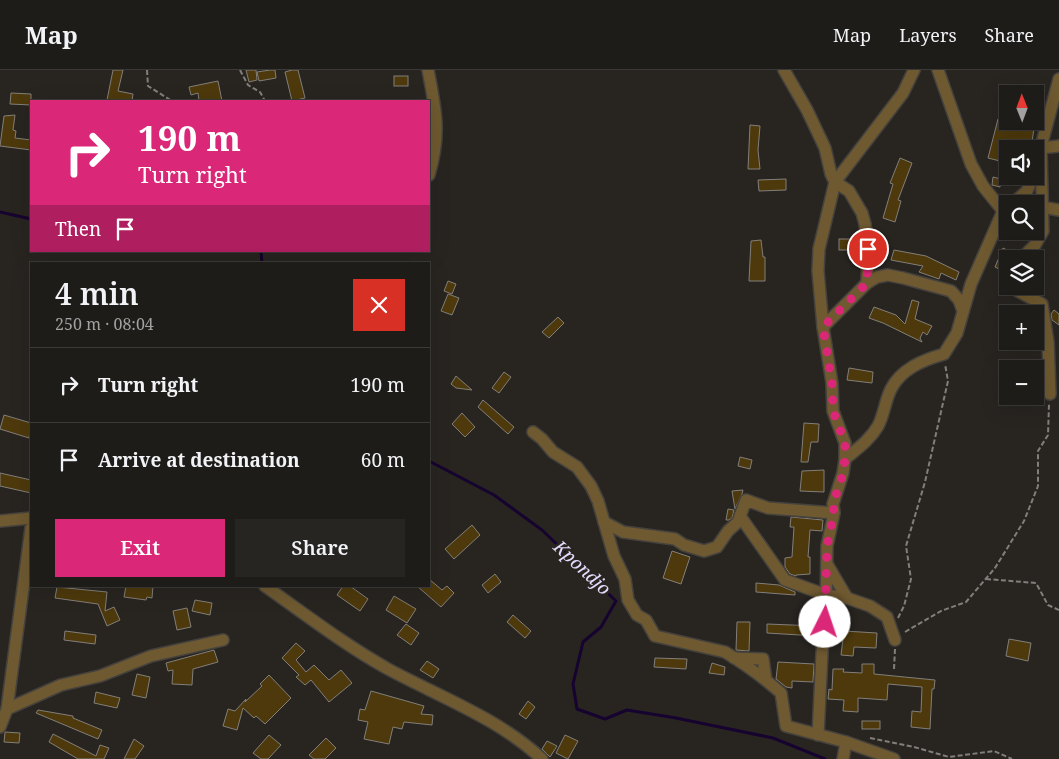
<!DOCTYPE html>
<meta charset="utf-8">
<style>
:root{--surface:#1e1c19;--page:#262522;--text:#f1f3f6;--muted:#a1a1a2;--line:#3c3a38;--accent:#db2777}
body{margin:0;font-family:"Noto Serif",serif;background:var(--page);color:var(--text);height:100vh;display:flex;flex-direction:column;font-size:19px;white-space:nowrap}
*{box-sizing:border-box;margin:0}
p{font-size:16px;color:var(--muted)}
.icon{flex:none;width:28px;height:28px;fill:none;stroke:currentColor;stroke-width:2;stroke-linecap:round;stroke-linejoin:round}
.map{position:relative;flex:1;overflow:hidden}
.panel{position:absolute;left:30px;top:192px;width:400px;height:325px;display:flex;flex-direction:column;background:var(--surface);border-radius:0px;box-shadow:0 5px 20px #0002,0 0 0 1px var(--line)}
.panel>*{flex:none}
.hud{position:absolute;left:30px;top:30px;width:400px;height:152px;border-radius:0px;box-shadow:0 5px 20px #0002,0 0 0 1px var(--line);background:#db2777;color:#fff;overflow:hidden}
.needle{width:32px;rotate:359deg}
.fabs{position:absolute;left:999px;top:15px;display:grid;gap:10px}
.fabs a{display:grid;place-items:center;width:45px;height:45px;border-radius:0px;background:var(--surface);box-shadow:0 5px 20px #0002,0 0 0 1px var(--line);font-size:25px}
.pin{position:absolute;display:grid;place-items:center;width:42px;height:42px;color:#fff;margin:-21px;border:2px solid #fff;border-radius:50%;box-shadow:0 1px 5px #0007}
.me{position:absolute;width:55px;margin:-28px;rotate:4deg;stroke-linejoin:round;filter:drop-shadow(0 0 4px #0008)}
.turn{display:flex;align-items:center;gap:18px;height:105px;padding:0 25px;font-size:22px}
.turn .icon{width:65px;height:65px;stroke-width:2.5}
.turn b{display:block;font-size:35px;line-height:42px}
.then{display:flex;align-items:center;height:48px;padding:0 25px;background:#0003;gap:10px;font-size:19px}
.round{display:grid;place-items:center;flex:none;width:52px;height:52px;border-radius:0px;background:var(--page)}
.summary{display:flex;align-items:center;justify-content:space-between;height:85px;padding:0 25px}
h1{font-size:30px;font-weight:600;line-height:38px}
.primary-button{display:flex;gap:10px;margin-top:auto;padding:10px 25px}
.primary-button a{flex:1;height:58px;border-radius:0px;background:var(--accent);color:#fff;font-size:20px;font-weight:600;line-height:58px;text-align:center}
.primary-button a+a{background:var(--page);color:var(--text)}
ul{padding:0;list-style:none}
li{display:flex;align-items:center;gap:15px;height:75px;padding:0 25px;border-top:1px solid var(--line)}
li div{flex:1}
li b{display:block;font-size:19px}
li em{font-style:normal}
header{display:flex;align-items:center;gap:30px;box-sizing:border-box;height:70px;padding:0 25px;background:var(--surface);border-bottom:1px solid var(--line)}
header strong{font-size:24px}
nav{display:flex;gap:28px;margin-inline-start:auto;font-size:18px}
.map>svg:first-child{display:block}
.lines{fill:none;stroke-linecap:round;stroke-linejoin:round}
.stream{stroke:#16032f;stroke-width:3}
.building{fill:#4d390c;stroke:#827f7a}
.minor-casing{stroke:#45423e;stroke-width:14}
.path{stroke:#817e7b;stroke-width:2;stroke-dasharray:5 2.5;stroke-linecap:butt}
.minor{stroke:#6e5930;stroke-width:11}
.route{stroke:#db2777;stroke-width:9;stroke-dasharray:0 16.2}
.labels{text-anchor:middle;stroke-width:5;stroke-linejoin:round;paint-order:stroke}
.water-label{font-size:18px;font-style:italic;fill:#e5dcfd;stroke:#282521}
</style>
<header>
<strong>Map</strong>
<nav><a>Map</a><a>Layers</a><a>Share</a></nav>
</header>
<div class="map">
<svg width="1059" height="689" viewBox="0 0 1059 689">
<rect width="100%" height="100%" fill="#282521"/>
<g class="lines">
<!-- stream -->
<g class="stream">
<polyline points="0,142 31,149"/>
<polyline points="261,181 262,194"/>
<polyline points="429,391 494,425 542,460 616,531 601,557 583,572 573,614 577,639 605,649 627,640 676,648 773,668 825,689"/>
</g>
</g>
<!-- building -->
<g class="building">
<polygon points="113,0 123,0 118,21 133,24 132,31 107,30"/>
<polygon points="246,0 256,0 257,10 249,12"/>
<polygon points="270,0 275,0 276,8 259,11 257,2"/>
<polygon points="292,0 298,0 305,28 292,31 285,2"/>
<rect x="394" y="6" width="14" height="10"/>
<polygon points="218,11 222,31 199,31 198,23 191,25 189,17"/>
<polygon points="11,23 31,24 31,35 10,34"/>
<polygon points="15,45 13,60 16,61 15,68 31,70 31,80 0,76 4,46"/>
<polygon points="998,49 1008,51 1035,51 1031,79 1008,79 1008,93 988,88"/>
<polygon points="750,55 760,56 758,80 760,99 748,99"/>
<polygon points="900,88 912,93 898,130 901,131 895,152 883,148 893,114 890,113"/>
<polygon points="993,107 1001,109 1000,117 992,115"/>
<polygon points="786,109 786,120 759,121 758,110"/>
<rect x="839" y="169" width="11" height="11"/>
<polygon points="761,170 763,187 765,187 765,211 749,211 751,171"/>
<polygon points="1003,178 1011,182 1003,201 995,197"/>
<polygon points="894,180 926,186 959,202 956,210 941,203 939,209 919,202 923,196 891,190"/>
<polygon points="448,211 456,214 452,224 444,221"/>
<polygon points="448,224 459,228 452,245 441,241"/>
<polygon points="912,230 919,232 915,249 932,256 927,265 923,262 920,268 922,272 883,253 869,248 874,237 896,245 905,254"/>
<polygon points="1054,240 1059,244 1059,255 1052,250 1051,244"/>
<polygon points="558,247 564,253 549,268 542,262"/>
<polygon points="849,298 873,302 872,313 847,310"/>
<polygon points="504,302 511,307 499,323 492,318"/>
<polygon points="456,306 472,320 456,318 451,314"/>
<polygon points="483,330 514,357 508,364 478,337"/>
<polygon points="462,343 475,357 465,367 452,354"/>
<polygon points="4,345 31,353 29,368 0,359"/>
<polygon points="804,353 819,354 818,372 811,372 808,392 801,392"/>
<polygon points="740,387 752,390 750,399 738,396"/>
<polygon points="824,400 824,422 800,421 802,401"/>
<polygon points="0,403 31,410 31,423 0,416"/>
<polygon points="743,420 742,424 735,439 732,421"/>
<polygon points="728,439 734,440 732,448 729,450 726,450"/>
<polygon points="791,447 823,450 822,461 810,460 808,487 810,487 810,504 796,505 796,506 790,504 785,497 785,488 792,487 794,457 790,457"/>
<polygon points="472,455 480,465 454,489 445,479"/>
<polygon points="672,481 690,487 681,514 663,508"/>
<polygon points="495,504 501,512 488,523 482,515"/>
<polygon points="429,509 442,520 447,516 454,523 441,537 417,516 429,516"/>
<polygon points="756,513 779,515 795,522 795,525 756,522"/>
<polygon points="126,516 153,516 152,528 147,527 146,530 124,527"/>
<polygon points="343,516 350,516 368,529 360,541 337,525"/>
<polygon points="57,517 107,522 105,541 114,537 120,550 107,556 98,534 55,528"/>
<polygon points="394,526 416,539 407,553 386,540"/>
<polygon points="195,530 212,533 210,545 192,541"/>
<polygon points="187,538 191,557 177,560 173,541"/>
<polygon points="513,545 531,561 525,568 507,552"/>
<polygon points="737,552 750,552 749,581 736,580"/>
<polygon points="406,554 419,563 411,575 397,565"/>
<polygon points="767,554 817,556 816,566 767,563"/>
<polygon points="65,561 96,565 95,574 64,570"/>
<polygon points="844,561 877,563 876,578 854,577 853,586 841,585"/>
<polygon points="1009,569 1031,573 1028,591 1006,586"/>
<polygon points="296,573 305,581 296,590 306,602 314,595 329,610 341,600 352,613 329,632 311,610 305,615 296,607 299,605 282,588"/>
<polygon points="214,580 218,592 193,599 192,615 172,614 173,600 168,601 166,593"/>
<polygon points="655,588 687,589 686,599 654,597"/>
<polygon points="427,591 439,599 433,608 420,600"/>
<polygon points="778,592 814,594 813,612 792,611 792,618 786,617 776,609"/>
<polygon points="712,593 725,597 724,605 709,603"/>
<polygon points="862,594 874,594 874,604 935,610 934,619 932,619 930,659 911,657 912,641 921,642 922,617 888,614 887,630 858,628 858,642 843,641 844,630 828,629 829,619 832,620 833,599 844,599 843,602 862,603"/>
<polygon points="137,604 150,607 146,628 132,625"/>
<polygon points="269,605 291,628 265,654 256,646 254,648 243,638 237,660 223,656 228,639 235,641 246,629 245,632 262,616 260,614"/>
<polygon points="371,621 424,636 421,644 433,645 432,655 404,652 402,659 393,657 389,674 364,669 368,652 358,650 360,639 365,640"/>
<polygon points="96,622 120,628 117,638 94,633"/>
<polygon points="528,631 535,637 526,649 519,644"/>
<polygon points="38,640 73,646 73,648 102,660 98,669 36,643"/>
<rect x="862" y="651" width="18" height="8"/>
<polygon points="5,662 20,663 19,673 4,672"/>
<polygon points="53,664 96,686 100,675 109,678 104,689 78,689 49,672"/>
<polygon points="269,665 281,675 268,689 261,689 253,683"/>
<polygon points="565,665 578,671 568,689 556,683"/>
<polygon points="326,668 336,678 325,689 314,689 309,685"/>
<polygon points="134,669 144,676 135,689 124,689"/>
<polygon points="547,671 557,676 550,687 542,679"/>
</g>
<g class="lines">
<defs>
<g id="minor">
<path d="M428,0C436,40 441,65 429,105"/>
<polyline points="784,0 807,40 825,78 831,104 835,112 849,121 862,143 865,154 868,179 867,213"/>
<polyline points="938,0 971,94 983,116 1003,141"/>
<polyline points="1039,84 1059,9"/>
<polyline points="1012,134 1027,121 1033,106"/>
<polyline points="1036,139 1042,137 1059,140"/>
<polyline points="1021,189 1035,175 1043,161 1041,78 1059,76"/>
<polyline points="1013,216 1018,221 1042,234 1048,272 1050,324"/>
<polyline points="823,257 867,213 877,207 888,205 903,208 951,221 959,230 963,241"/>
<path d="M533,362L542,369L553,382L577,397L591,416L598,431L614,486L625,509L628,530L637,545L646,550L655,566L725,582C745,594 764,608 781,623L786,656L846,672L843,689"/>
<path d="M845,389C857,379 870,370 878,356C884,345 885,331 891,319C901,299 923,290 944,284L957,263L971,214L1003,141L1008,137"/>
<polyline points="740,446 785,510 826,525 847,528"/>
<polyline points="0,451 31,448"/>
<polyline points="604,452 623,462 675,469 684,475 704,481 717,477 728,461 738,452 746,430 768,438 834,443"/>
<polyline points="827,494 847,528 870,536 887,547 895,570"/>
<path d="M265,516C306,545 345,575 388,599C440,627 498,648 542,689"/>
<polyline points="734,588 763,589 766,610"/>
<polyline points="7,639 61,615 100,606 151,586 223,570"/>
<polyline points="0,657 7,639 31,458"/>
<polyline points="818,665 822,583 826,537 827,476 834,443 833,434 843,403 845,389 845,373 833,341 832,313 823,257 818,201 819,179 835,112 903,23 914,0"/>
<polyline points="846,672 894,689"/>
</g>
</defs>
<!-- minor casing -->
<use href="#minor" class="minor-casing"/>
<!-- path -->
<g class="path">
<polyline points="147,0 148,16 172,31"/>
<polyline points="240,0 248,15 260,22 265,31"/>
<polyline points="986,509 1036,513 1048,535 1059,540"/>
<polyline points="898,548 904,536 911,509 906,476 925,412 948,311 945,294"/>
<polyline points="905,562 941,541 966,532 995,498 1024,451 1038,416 1038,381 1048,365 1049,334"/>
<polyline points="894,599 895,579"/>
<polyline points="870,668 914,677 949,687 994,681 1012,689"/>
</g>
<!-- minor -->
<use href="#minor" class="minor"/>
</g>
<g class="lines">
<!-- route -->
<polyline class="route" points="825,552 827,476 834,443 833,434 843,404 845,389 845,373 833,341 832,313 823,257 867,213 868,179"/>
</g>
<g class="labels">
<!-- water labels -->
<g class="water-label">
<text transform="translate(582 498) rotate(43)" y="6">Kpondjo</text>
</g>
</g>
</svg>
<div class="fabs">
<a><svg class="needle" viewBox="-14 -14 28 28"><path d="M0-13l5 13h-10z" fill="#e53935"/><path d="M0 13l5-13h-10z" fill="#a1a1a2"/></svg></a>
<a><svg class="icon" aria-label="sound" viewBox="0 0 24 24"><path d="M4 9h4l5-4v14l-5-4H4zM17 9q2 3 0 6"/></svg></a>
<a><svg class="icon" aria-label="search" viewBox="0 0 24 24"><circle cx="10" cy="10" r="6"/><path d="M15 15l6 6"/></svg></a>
<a><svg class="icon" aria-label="layers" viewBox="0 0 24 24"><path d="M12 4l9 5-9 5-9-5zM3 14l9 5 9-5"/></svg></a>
<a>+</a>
<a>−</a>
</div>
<div class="pin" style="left:868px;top:179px;background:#d93025"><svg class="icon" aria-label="arrive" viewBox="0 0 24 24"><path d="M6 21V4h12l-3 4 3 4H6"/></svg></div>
<svg class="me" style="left:825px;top:552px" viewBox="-20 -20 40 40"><circle r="19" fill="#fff"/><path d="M0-13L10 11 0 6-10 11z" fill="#db2777"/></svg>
<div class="hud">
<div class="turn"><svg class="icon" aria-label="right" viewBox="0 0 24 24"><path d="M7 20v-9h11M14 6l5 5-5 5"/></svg><div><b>190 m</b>Turn right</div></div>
<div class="then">Then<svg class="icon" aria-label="arrive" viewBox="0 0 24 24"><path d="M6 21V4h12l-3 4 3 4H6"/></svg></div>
</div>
<section class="panel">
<div class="summary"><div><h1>4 min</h1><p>250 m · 08:04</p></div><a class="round" style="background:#d93025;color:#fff"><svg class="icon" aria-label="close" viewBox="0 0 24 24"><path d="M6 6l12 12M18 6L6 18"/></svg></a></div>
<ul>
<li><svg class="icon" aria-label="right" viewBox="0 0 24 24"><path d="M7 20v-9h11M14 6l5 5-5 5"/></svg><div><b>Turn right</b></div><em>190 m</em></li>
<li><svg class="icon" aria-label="arrive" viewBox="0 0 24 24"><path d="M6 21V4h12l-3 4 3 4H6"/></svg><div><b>Arrive at destination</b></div><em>60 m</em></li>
</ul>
<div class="primary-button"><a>Exit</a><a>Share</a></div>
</section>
</div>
